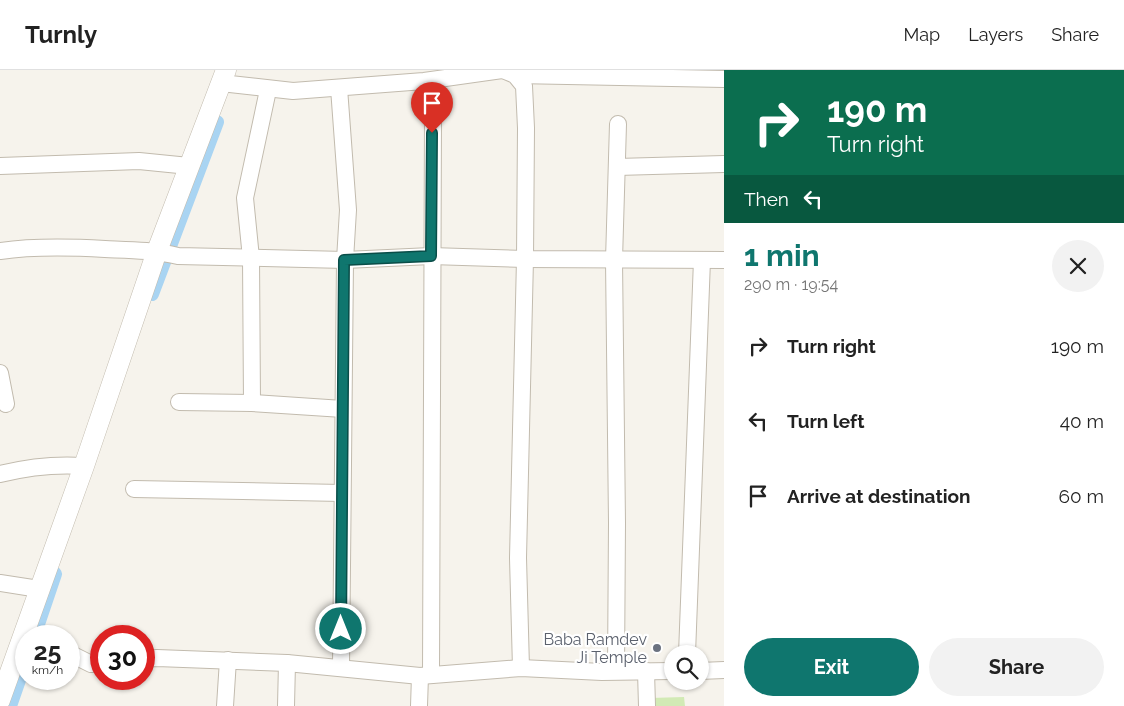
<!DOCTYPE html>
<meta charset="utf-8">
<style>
:root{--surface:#fff;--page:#f2f2f2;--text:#222;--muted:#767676;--line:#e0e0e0;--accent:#0f766e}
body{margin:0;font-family:Raleway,sans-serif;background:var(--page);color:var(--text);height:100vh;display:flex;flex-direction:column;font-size:19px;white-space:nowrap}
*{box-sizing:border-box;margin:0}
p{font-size:16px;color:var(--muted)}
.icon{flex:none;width:28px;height:28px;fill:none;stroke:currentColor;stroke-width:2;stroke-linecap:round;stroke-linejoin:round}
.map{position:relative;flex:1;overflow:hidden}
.details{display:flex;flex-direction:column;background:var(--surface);width:400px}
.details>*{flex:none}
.top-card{background:#0b6e4f;color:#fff;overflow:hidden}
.buttons{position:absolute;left:664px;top:575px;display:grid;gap:10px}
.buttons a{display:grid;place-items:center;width:45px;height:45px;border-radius:50%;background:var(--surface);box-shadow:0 1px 4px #0004;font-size:25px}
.speed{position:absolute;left:15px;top:555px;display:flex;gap:10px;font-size:25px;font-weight:700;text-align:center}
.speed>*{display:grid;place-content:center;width:65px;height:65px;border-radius:50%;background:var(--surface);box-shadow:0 1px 4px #0004;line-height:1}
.speed small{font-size:12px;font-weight:400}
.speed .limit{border:8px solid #d22;background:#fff;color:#111}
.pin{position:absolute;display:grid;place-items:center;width:42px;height:42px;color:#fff;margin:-51px -21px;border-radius:50% 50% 50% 0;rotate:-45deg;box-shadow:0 0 5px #0007}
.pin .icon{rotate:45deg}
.me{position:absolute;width:55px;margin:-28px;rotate:0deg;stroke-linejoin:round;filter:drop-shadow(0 0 4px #0008)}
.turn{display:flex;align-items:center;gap:18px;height:105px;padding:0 20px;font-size:22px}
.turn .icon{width:65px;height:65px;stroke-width:2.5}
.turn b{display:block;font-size:35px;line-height:42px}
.then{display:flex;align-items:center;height:48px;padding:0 20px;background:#0003;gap:10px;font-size:19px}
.round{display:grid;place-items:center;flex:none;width:52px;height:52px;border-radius:26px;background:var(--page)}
.head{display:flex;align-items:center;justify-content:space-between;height:85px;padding:0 20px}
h1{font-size:30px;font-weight:700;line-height:38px;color:var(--accent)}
.action{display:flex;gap:10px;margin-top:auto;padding:10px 20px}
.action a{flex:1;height:58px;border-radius:30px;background:var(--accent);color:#fff;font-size:20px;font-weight:700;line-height:58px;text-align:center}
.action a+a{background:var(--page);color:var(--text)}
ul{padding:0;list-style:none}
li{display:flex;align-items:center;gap:15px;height:75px;padding:0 20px}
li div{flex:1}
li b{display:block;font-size:19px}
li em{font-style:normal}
header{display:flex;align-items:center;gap:30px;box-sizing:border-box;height:70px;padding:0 25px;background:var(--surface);border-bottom:1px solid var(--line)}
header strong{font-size:24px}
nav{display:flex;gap:28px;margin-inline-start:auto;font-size:18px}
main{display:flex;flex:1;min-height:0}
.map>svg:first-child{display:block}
.green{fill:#d2eab5}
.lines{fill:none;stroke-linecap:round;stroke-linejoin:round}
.canal{stroke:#a9d4f2;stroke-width:14}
.minor-casing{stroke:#c2bbae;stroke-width:18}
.tertiary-casing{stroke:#c2bbae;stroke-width:21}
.minor{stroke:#fff;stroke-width:16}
.tertiary{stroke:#fff;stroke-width:20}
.route-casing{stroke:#0a4d48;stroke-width:12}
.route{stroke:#0f766e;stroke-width:9}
.worship-dot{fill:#6b7280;stroke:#fff;stroke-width:2}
.labels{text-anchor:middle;stroke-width:4.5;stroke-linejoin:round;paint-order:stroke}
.worship-label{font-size:16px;fill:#5b616d;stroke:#fff;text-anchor:end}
</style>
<header>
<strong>Turnly</strong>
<nav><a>Map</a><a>Layers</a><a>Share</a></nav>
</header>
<main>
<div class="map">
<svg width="724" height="636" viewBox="0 0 724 636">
<rect width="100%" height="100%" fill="#f6f3ec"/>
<!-- green -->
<polygon class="green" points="684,627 685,636 651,636 650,628"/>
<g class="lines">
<!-- canal -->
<g class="canal">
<polyline points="152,224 217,52"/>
<polyline points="34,566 55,504"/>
<polyline points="10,636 26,590"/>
</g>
<defs>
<g id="minor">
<polyline points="503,0 515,5 524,16 526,58 525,189 518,488 521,598"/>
<polyline points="515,5 724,9"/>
<polyline points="221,13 293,21 424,11 502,0"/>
<polyline points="339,18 348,140 345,190 341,598"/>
<polyline points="0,96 139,91 189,96"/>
<polyline points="617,97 724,94"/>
<path d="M0,181C34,176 70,177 105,179C129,180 153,180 178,186L345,190L431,186L525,189L724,190"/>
<polyline points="0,303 6,334"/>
<polyline points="179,332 252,333 343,339"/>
<polyline points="252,333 251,188 245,128 268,20"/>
<path d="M0,404C28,397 55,394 84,396"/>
<polyline points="134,419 342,423"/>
<polyline points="0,513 39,519"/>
<polyline points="69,583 91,594 101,593"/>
<polyline points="687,584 702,190"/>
<polyline points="144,589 157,588 287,593 420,606 521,598 602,602 672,601"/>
<polyline points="616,601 617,453 614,190 618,54"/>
<polyline points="646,601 647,636"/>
<polyline points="700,601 724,600"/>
<polyline points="431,605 433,45"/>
<polyline points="225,636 228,590"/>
<polyline points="286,636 287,593"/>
<polyline points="419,636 420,606"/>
</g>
<polyline id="tertiary" points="0,630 84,396 157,181 226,0"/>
</defs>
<!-- minor casing -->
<use href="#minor" class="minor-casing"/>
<!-- tertiary casing -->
<use href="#tertiary" class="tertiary-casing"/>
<!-- minor -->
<use href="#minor" class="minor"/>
<!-- tertiary -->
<use href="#tertiary" class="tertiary"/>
</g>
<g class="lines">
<defs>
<polyline id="route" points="341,559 344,190 431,186 432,63"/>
</defs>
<!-- route casing -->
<use href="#route" class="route-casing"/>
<!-- route -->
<use href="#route" class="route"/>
</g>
<!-- markers -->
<circle class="worship-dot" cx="657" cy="578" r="5"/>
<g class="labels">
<!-- worship labels -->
<g class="worship-label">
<text x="647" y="575">Baba Ramdev<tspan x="647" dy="18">Ji Temple</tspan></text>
</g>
</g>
</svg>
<div class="buttons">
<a><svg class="icon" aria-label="search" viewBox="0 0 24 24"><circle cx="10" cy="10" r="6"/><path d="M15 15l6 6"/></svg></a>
</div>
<div class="speed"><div>25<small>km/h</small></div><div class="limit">30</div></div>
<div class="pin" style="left:432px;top:63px;background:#d93025"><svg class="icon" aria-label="arrive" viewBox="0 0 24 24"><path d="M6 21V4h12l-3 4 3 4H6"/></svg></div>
<svg class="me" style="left:341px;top:559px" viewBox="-20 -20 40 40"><circle r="17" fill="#0f766e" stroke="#fff" stroke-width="3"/><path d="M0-11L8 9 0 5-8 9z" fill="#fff"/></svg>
</div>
<section class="details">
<div class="top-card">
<div class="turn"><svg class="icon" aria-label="right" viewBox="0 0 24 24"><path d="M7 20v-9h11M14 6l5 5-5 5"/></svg><div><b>190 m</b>Turn right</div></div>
<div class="then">Then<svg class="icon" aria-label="left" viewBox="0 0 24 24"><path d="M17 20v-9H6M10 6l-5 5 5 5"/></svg></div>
</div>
<div class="head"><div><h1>1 min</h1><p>290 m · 19:54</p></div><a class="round"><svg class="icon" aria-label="close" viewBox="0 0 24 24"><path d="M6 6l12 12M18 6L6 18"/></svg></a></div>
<ul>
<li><svg class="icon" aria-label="right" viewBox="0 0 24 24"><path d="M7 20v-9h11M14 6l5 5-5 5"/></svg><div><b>Turn right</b></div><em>190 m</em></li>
<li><svg class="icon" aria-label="left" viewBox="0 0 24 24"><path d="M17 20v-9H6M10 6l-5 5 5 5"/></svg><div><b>Turn left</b></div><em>40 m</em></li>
<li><svg class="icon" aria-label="arrive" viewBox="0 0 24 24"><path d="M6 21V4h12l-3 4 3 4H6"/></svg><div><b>Arrive at destination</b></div><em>60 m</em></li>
</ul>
<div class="action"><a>Exit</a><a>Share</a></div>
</section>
</main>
